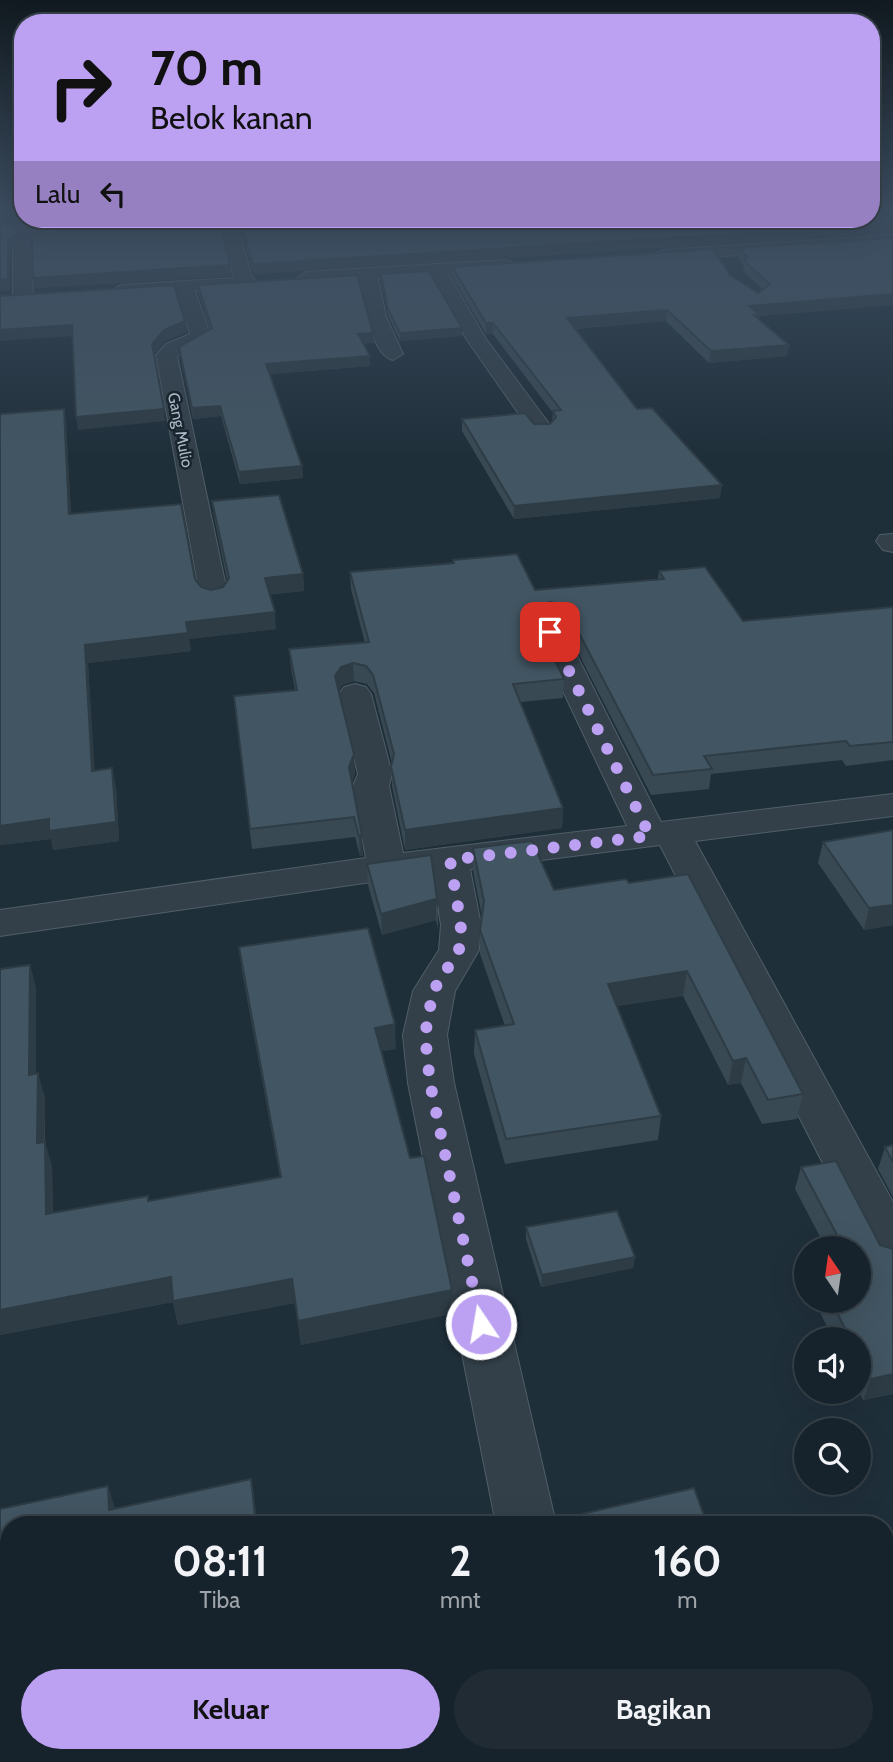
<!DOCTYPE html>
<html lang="id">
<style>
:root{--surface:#17232c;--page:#202b34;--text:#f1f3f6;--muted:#9ea4a9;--line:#364048;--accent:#bca0f2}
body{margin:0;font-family:Cabin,sans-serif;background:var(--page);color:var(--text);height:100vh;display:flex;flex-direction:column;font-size:26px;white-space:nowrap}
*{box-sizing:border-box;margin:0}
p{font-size:23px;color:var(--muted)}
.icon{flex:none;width:38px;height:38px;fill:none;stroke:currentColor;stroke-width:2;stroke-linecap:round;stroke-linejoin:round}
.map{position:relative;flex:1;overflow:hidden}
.side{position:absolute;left:0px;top:1516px;width:894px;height:247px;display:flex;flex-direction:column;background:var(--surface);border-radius:28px 28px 0 0;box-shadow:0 7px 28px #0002,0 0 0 2px var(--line)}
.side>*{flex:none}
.top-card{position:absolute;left:14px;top:14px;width:866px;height:214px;border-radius:28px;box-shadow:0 7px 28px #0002,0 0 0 2px var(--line);background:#bca0f2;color:#111;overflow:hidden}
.needle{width:46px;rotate:347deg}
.controls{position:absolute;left:794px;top:1236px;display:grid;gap:14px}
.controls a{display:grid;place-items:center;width:77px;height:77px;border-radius:50%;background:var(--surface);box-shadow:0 7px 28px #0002,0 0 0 2px var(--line);font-size:35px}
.pin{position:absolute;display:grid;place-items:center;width:60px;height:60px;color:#fff;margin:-30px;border-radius:14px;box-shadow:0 4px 10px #0006}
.me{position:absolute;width:77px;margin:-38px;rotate:348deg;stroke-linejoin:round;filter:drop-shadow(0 0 5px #0008)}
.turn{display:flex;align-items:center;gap:24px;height:147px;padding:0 21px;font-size:32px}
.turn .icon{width:91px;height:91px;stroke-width:2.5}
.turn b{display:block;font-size:49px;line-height:60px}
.then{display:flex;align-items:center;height:66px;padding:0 21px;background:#0003;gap:14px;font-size:26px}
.eta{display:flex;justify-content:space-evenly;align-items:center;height:119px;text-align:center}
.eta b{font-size:42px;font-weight:700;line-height:49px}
.button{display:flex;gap:14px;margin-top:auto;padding:14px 21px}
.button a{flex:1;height:80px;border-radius:42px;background:var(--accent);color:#111;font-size:28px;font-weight:700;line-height:80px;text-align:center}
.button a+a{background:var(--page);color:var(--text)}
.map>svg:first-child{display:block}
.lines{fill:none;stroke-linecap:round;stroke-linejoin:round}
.minor-casing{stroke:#505e68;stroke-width:2}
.minor{fill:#33404a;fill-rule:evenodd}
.wall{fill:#394954}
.shaded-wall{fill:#2e3c45}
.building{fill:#425562;stroke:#2e3c45;stroke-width:2}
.route{stroke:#bca0f2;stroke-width:12;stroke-dasharray:0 21.6}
.labels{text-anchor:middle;stroke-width:5;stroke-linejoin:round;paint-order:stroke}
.far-street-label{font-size:16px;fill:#adbbc7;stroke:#18252f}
</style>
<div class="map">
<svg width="893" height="1762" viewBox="0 0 893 1762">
<rect width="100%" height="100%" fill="#1f2f3a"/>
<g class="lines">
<defs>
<g id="minor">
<polygon points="219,219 235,219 252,277 258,282 249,288 195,291 211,337 177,356 228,596 224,602 214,605 204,602 200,596 156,355 166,344 190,334 177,293 121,297 112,291 121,285 234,278"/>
<polygon points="893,235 893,245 662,260 653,255 662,250"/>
<polygon points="22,244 31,249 33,297 23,303 13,297 13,249"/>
<path d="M504,260L510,261L513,265L510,269L448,274L486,339L553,429L549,434H533L467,340L430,275L378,279L386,317L403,354L393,360C371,355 363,300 360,280L306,284L297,278L306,272Z"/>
<polygon points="893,534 893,552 883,550 876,541 880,535"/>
<polygon points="550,623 561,626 565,632 661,822 893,794 893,816 695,841 893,1202 893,1272 875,1265 660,845 470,869 481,925 479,950 455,991 447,1035 454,1083 556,1524 496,1524 408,1083 403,1035 413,991 439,950 441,925 433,873 0,936 0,910 366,858 353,786 358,774 339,694 344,687 355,684 366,687 371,694 392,774 389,786 403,853 627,826 535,632 539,626"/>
<polygon points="893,1721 893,1762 833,1762 837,1754 886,1754 886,1723"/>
<polygon points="549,1754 617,1754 619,1762 551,1762"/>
</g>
</defs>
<!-- minor casing -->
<use href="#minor" class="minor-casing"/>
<!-- minor -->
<use href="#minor" class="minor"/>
</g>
<!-- wall -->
<g class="wall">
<polygon points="885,210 893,210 893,214"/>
<polygon points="238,219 334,219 336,222 893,220 893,233 254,274"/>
<polygon points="0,224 230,265 231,276 35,288 32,248 21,242 10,249 10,290"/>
<polygon points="893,238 893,305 760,316 759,320 789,345 787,356 709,363 666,321 575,329 637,409 720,498 514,519 462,431 462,419 534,424 550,424 552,421 553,413 493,334 486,334 452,277 452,267 730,275 758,293 762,289 743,271 744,265 738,258 739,248"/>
<polygon points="381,274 462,336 400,341 388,316 381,281"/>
<polygon points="198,285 373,333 374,343 363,343 370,366 270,374 302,466 303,478 240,484 221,416 193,419 179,347 210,329 199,294"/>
<polygon points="0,414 66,424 71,514 195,579 201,587 211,590 223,587 227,580 214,517 212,501 303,574 304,591 270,594 276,629 189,639 191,651 88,663 94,770 116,787 119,841 53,850 51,839 0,845"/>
<polygon points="453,560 535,590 658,579 659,571 743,621 893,607 893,760 846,766 842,760 711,774 709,789 651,795 567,631 562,623 549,620 538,624 564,679 563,698 520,702 563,808 562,828 405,850 392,786 392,763 374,693 367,684 354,681 342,685 339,691 355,774 352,782 363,856 360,856 355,837 252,849 234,696 295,690 291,668 289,649 365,643 351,589 350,572 453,563"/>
<polygon points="893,830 893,925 864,930 818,863 823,842"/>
<polygon points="473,848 554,890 629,883 803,1094 797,1119 762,1124 741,1083 728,1085 683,996 617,1006 661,1116 658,1140 505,1164 474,1054 475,1030 505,1026 480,954 480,930 482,916 473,871"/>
<polygon points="431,855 438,906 438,928 436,920 382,935 368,885 367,864"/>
<polygon points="239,947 396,1049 381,1051 451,1314 301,1345 295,1303 178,1325 173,1302 0,1335 0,969 30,965 36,989 36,1074 45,1098 45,1142 52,1167 53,1213 149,1201 280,1177 242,971"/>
<polygon points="893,1145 893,1197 878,1169 885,1147"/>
<polygon points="801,1167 880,1245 893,1394 863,1400 859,1391 859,1339 833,1339 814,1300 859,1300 859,1248 826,1248 795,1189"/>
<polygon points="526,1227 635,1257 633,1268 541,1287 526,1239"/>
<polygon points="807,1260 807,1286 802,1277"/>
<polygon points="582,1514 707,1524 581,1524"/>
</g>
<!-- shaded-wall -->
<g class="shaded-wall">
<polygon points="893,224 893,233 254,274 253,264"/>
<polygon points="19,232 21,242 10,249 10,290 0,291 0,280 8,239"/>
<polygon points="230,265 231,276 35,288 33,278"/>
<polygon points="893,294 893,305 760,316 759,326 749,306"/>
<polygon points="667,310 666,321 566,329 567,318"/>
<polygon points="185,321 187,332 165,342 153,355 152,344 164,330"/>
<rect x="486" y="323" width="7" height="11"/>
<polygon points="72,325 74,336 0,341 0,330"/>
<polygon points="462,328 462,336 400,341 400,333"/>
<polygon points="373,333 374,343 359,344 358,334"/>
<polygon points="789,345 787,356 709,363 711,351"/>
<polygon points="370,356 370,366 267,374 266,364"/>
<polygon points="220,406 221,416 193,419 192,408"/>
<polygon points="64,409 66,424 72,531 69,514"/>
<polygon points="164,409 165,421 78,430 76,417"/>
<polygon points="302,466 303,478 240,484 239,472"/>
<polygon points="722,485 720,498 514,519 514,506"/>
<polygon points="303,574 304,591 267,595 265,578"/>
<polygon points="550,602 549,620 537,625 533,615 538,607"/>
<polygon points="275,612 276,629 189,639 191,651 88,663 96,790 92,771 85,645 186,622"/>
<polygon points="353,663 354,681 342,685 336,695 335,676 341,667"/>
<polygon points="354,754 355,774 350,786 349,767"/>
<polygon points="112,768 116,787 119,841 53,850 51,839 0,845 0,826"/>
<polygon points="563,808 562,828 405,850 405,830"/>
<polygon points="359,836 362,836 363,856 360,856"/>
<polygon points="436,899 436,920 382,935 381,914"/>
<polygon points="893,905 893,925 864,930 869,908"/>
<polygon points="30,965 36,989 36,1099 29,1075"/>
<polygon points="687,971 683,996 605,1008 608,984"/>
<polygon points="395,1024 396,1049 376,1052 375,1028"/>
<polygon points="746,1058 741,1083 728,1085 733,1061"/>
<polygon points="38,1073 45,1098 44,1168 37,1143"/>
<polygon points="45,1142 52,1167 53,1238 46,1214"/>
<polygon points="635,1257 633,1268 541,1287 542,1275"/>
<polygon points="171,1277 292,1279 295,1303 178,1325 173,1302 0,1335 0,1310"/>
<polygon points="452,1290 451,1314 301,1345 298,1321"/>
<polygon points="893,1374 893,1394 863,1400 871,1379"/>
<polygon points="251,1479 255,1504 258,1524 256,1524"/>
<polygon points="108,1486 116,1511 109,1510"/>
<polygon points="9,1643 9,1668 0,1670 0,1645"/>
<polygon points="374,1754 446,1754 446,1756 422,1762 341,1762"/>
</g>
<!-- building -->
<g class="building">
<polygon points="872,210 893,220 893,224 253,264 240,219 334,219 336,222 397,219 872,219"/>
<polygon points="92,219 218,219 230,265 33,278 32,239 19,232 8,239 8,279 0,280 0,224"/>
<polygon points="893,238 893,294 749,306 760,315 754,315 789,345 711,351 667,310 567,318 637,409 652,408 722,485 514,506 462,419 525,413 534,424 550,424 556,417 553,411 561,410 493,323 486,323 452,267 713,249 730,275 758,293 770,284 744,261 747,257 739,248"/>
<polygon points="429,271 462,328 400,333 388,309 381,274"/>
<polygon points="357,275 373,333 358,334 370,356 266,364 302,466 239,472 220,406 192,408 179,347 212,328 198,285"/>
<polygon points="174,285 185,321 164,330 152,344 164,409 76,417 72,325 0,330 0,296"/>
<polygon points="64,409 69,514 181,504 195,579 201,587 211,590 223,587 229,578 212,501 279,495 303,574 265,578 275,612 186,622 188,633 85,645 92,771 112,768 116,822 49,831 49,819 0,826 0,414"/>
<polygon points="517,554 535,590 664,579 659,571 705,567 743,621 893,607 893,742 850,746 846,741 704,756 712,769 653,775 568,612 563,605 550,602 538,607 533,615 564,679 513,684 563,808 405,830 391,767 394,754 373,675 366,666 353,663 341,667 335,676 354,754 349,767 362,836 359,836 354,817 250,829 234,696 297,690 289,649 369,642 350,572 454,563 453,560"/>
<polygon points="893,830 893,905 869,908 823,842"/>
<polygon points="532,841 554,890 626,879 629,883 688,874 803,1094 768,1100 746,1058 733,1061 687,971 608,984 661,1116 506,1139 475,1030 514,1024 480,930 484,901 473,848"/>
<polygon points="431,855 438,906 436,899 381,914 367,864"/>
<polygon points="368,928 395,1024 375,1028 410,1158 424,1156 452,1290 298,1321 292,1279 173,1301 171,1277 0,1310 0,969 30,965 29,1075 38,1073 37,1143 45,1142 46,1214 148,1196 148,1201 281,1177 239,947"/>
<polygon points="893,1145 893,1162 885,1147"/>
<polygon points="836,1161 880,1245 893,1249 893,1374 871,1379 859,1356 859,1339 850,1339 831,1300 859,1300 859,1248 844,1248 801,1167"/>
<polygon points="617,1211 635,1257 542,1275 526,1227"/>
<polygon points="251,1479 256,1524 9,1524 9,1643 0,1645 0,1509 108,1486 109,1510"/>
<polygon points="694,1488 707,1524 585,1524 582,1514"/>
<polygon points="138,1754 374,1754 341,1762 138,1762"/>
</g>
<!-- sky -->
<linearGradient id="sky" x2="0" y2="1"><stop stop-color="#111a20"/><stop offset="0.46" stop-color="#3c4d60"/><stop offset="1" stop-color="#3c4d60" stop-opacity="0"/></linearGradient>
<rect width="893" height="456" fill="url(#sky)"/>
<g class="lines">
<!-- route -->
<polyline class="route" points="481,1324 430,1083 425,1035 433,991 459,950 461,925 450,860 650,836 550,632"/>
</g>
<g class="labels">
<!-- far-street labels -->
<g class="far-street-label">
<text transform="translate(181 430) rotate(79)" y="6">Gang Mulio</text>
</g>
</g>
</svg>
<div class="controls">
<a><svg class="needle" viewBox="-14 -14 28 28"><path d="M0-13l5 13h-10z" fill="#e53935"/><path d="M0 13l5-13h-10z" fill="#9ea4a9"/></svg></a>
<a><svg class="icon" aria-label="sound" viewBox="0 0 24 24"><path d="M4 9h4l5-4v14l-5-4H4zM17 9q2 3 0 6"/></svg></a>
<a><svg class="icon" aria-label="search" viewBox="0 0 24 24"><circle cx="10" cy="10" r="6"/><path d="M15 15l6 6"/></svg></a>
</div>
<div class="pin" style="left:550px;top:632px;background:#d93025"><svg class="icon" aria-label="arrive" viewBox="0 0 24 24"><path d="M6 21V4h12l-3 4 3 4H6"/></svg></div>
<svg class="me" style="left:481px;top:1324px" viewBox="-20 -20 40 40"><circle r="17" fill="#bca0f2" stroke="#fff" stroke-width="3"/><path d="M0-11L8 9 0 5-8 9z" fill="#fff"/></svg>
<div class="top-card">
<div class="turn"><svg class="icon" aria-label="right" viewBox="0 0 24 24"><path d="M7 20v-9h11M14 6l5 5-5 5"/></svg><div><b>70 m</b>Belok kanan</div></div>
<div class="then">Lalu<svg class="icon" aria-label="left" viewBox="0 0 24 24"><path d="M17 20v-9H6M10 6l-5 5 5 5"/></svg></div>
</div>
<section class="side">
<div class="eta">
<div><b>08:11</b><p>Tiba</p></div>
<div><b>2</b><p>mnt</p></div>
<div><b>160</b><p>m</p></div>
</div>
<div class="button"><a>Keluar</a><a>Bagikan</a></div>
</section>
</div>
